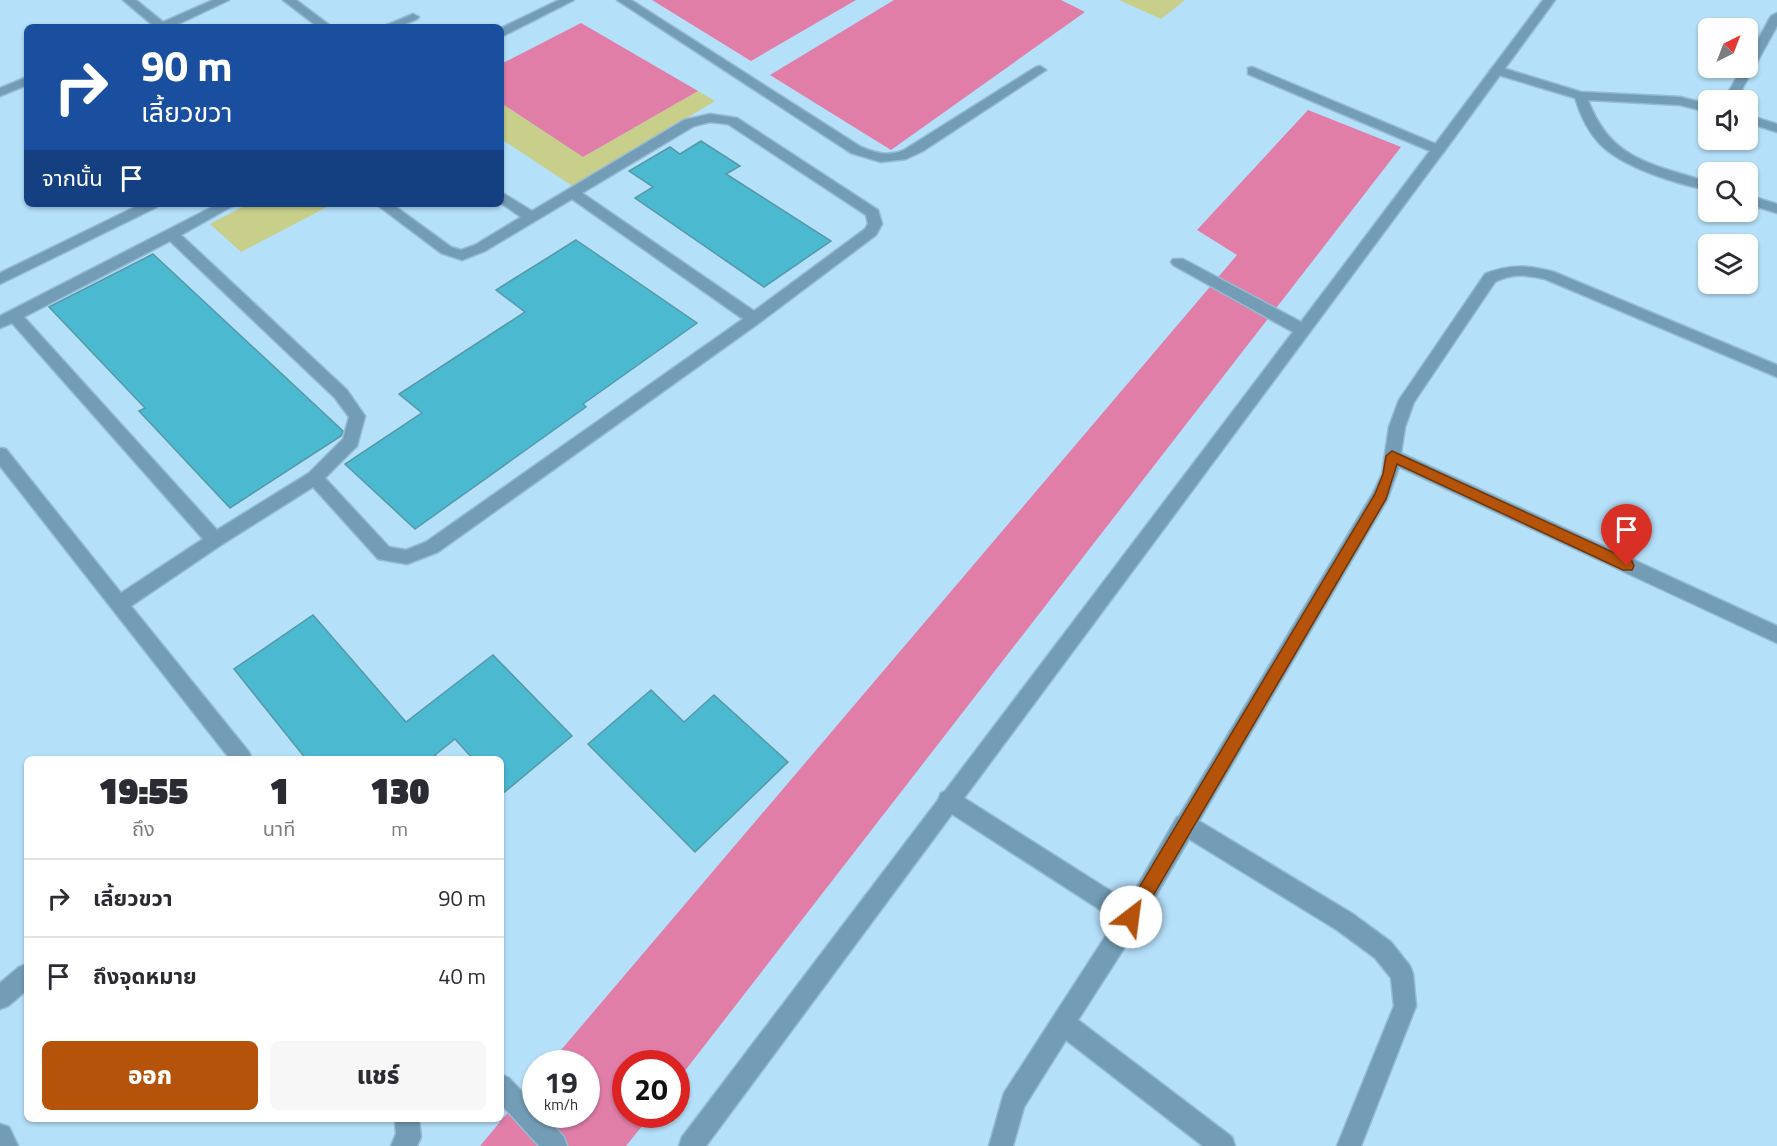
<!DOCTYPE html>
<html lang="th">
<meta charset="utf-8">
<style>
:root{--surface:#fff;--page:#f7f7f7;--text:#2b2b33;--muted:#7c7c81;--line:#e1e1e2;--accent:#b45309}
body{margin:0;font-family:"Titillium Web","Noto Sans Thai",sans-serif;background:var(--page);color:var(--text);height:100vh;display:flex;flex-direction:column;font-size:22px;white-space:nowrap}
*{box-sizing:border-box;margin:0}
p{font-size:20px;color:var(--muted)}
.icon{flex:none;width:33px;height:33px;fill:none;stroke:currentColor;stroke-width:2;stroke-linecap:round;stroke-linejoin:round}
.map{position:relative;flex:1;overflow:hidden}
.sheet{position:absolute;left:24px;top:756px;width:480px;height:366px;display:flex;flex-direction:column;background:var(--surface);border-radius:9px;box-shadow:0 2px 4px #0004}
.sheet>*{flex:none}
.top-card{position:absolute;left:24px;top:24px;width:480px;height:183px;border-radius:9px;box-shadow:0 2px 4px #0004;background:#1a4fa0;color:#fff;overflow:hidden}
.needle{width:39px;rotate:42deg}
.tools{position:absolute;left:1698px;top:18px;display:grid;gap:12px}
.tools a{display:grid;place-items:center;width:60px;height:60px;border-radius:9px;background:var(--surface);box-shadow:0 2px 4px #0004;font-size:30px}
.speed{position:absolute;left:522px;top:1050px;display:flex;gap:12px;font-size:30px;font-weight:700;text-align:center}
.speed>*{display:grid;place-content:center;width:78px;height:78px;border-radius:50%;background:var(--surface);box-shadow:0 2px 4px #0004;line-height:1}
.speed small{font-size:15px;font-weight:400}
.speed .limit{border:9px solid #d22;background:#fff;color:#111}
.pin{position:absolute;display:grid;place-items:center;width:51px;height:51px;color:#fff;margin:-62px -26px;border-radius:50% 50% 50% 0;rotate:-45deg;box-shadow:0 0 6px #0007}
.pin .icon{rotate:45deg}
.me{position:absolute;width:66px;margin:-33px;rotate:30deg;stroke-linejoin:round;filter:drop-shadow(0 0 4px #0008)}
.turn{display:flex;align-items:center;gap:21px;height:126px;padding:0 18px;font-size:27px}
.turn .icon{width:78px;height:78px;stroke-width:2.5}
.turn b{display:block;font-size:42px;line-height:51px}
.then{display:flex;align-items:center;height:57px;padding:0 18px;background:#0003;gap:12px;font-size:22px}
.eta{display:flex;justify-content:space-evenly;align-items:center;height:102px;text-align:center}
.eta b{font-size:36px;font-weight:800;line-height:42px}
.primary-button{display:flex;gap:12px;margin-top:auto;padding:12px 18px}
.primary-button a{flex:1;height:69px;border-radius:9px;background:var(--accent);color:#fff;font-size:24px;font-weight:800;line-height:69px;text-align:center}
.primary-button a+a{background:var(--page);color:var(--text)}
ul{padding:0;list-style:none}
li{display:flex;align-items:center;gap:18px;height:78px;padding:0 18px;border-top:2px solid var(--line)}
li div{flex:1}
li b{display:block;font-size:22px}
li em{font-style:normal}
.map>svg:first-child{display:block}
.green{fill:#c7cf8a}
.water{fill:#e07ea8}
.building{fill:#4bb9d0;stroke:#5599a8;stroke-width:1.5}
.lines{fill:none;stroke-linecap:round;stroke-linejoin:round}
.lane-casing{stroke:#95bbd3;stroke-width:3}
.street-casing{stroke:#95bbd3;stroke-width:3}
.lane{fill:#739db6;fill-rule:evenodd}
.street{fill:#739db6;fill-rule:evenodd}
.route{fill:#b45309;stroke:#753606;stroke-width:1.5}
</style>
<div class="map">
<svg width="1777" height="1146" viewBox="0 0 1777 1146">
<rect width="100%" height="100%" fill="#b5e0fa"/>
<!-- green -->
<g class="green">
<polygon points="1119,0 1185,0 1161,19"/>
<polygon points="698,91 715,101 574,187 501,139 501,103 583,157"/>
<polygon points="248,204 333,204 241,252 210,224"/>
</g>
<!-- water -->
<g class="water">
<polygon points="652,0 856,0 751,61"/>
<polygon points="894,0 1061,0 1085,12 891,150 770,75"/>
<polygon points="581,23 698,91 583,157 501,103 501,64"/>
<polygon points="1308,110 1401,147 677,1081 676,1064 626,1064 626,1114 651,1115 626,1146 480,1146 535,1080 536,1114 586,1114 586,1064 550,1063 1237,255 1197,230"/>
</g>
<!-- building -->
<g class="building">
<polygon points="701,141 740,166 726,174 831,241 764,287 635,198 653,187 629,171 670,147 680,154"/>
<polygon points="576,240 697,323 583,404 586,407 415,529 345,464 422,413 399,394 525,312 496,290"/>
<polygon points="153,254 343,431 341,436 230,508 139,411 145,408 49,307"/>
<polygon points="313,615 406,722 493,655 572,736 501,795 501,759 473,759 455,739 435,755 438,759 306,759 234,669"/>
<polygon points="651,690 684,722 714,695 788,762 695,852 588,744"/>
</g>
<g class="lines">
<defs>
<g id="lane">
<polygon points="123,0 136,0 163,22 213,0 229,0 172,27 155,27"/>
<polygon points="283,0 296,0 332,27 318,27"/>
<polygon points="559,0 574,0 501,37 501,28"/>
<path d="M617,0H631L861,147C876,153 888,157 904,150L1036,67L1040,66L1046,70L923,151L906,159L881,162L851,153Z"/>
<polygon points="1777,13 1777,26 1736,100 1724,100 1742,68 1748,68 1748,58 1771,16"/>
<polygon points="413,14 419,17 417,19 398,27 382,27"/>
<path d="M1496,66L1581,92L1680,97L1708,104V112L1680,105L1588,100C1611,161 1653,164 1708,182V190C1677,184 1621,167 1599,143C1587,130 1580,114 1575,98L1492,73L1490,70Z"/>
<path d="M1252,67L1443,147L1445,150L964,798L1128,902L1177,817L1179,816L1373,493L1382,474L1389,427L1399,400L1485,274C1509,264 1529,265 1554,272L1777,365V377L1545,279C1527,275 1513,273 1495,282L1414,402L1405,427L1401,453L1777,626V643L1399,467L1387,500L1199,821L1353,914L1391,942L1410,966L1413,974L1416,1006L1361,1146H1337L1394,1006L1391,978L1375,958L1337,930L1189,839L1139,925L1078,1020L1232,1137L1235,1146H1203L1066,1040L1024,1107L1013,1146H989L1004,1093L1116,920L952,814L706,1146H679L682,1137L938,800L941,793L945,791L1293,332L1173,265L1171,262L1173,259H1183L1301,322L1430,151L1248,74V68Z"/>
<polygon points="27,77 27,85 0,96 0,88"/>
<path d="M710,114L737,118L878,210L882,224L876,235L759,323L438,552L407,564L378,559L313,487L221,545L131,606L249,752L252,759H230L0,466V448L6,449L121,593L203,539L12,323L0,328V316L218,204H236L181,235L347,390L365,416L357,446L325,478L389,547L406,550L426,542L743,319L572,199L485,251L462,260L441,253L376,204H392L451,247L461,250L475,245L521,217L501,203V192L532,211L684,120ZM710,122L728,124L866,215L868,224L865,229L754,311L582,193L694,126ZM170,241L335,398L349,417L343,439L309,473L217,530L24,317Z"/>
<polygon points="1748,115 1777,124 1777,132 1748,123"/>
<polygon points="1748,195 1777,204 1777,213 1748,204"/>
<polygon points="141,204 159,204 157,207 0,284 0,273"/>
<polygon points="27,964 27,990 8,1006 0,1009 0,983 19,967"/>
<polygon points="501,1074 509,1078 536,1106 536,1114 543,1114 564,1137 567,1146 539,1146 501,1104"/>
<polygon points="395,1119 419,1119 421,1137 417,1146 391,1146 396,1134"/>
<polygon points="0,1124 9,1127 18,1146 0,1146"/>
</g>
<polygon id="street" points="1543,0 1555,0 1443,153 1433,153 1431,150 1433,147"/>
</defs>
<!-- lane casing -->
<use href="#lane" class="lane-casing"/>
<!-- street casing -->
<use href="#street" class="street-casing"/>
<!-- lane -->
<use href="#lane" class="lane"/>
<!-- street -->
<use href="#street" class="street"/>
</g>
<!-- route -->
<polygon class="route" points="1392,451 1632,561 1634,566 1632,570 1623,570 1397,464 1386,499 1137,923 1131,925 1125,923 1122,917 1125,911 1375,494 1383,474 1386,456"/>
</svg>
<div class="tools">
<a><svg class="needle" viewBox="-14 -14 28 28"><path d="M0-13l5 13h-10z" fill="#e53935"/><path d="M0 13l5-13h-10z" fill="#7c7c81"/></svg></a>
<a><svg class="icon" aria-label="sound" viewBox="0 0 24 24"><path d="M4 9h4l5-4v14l-5-4H4zM17 9q2 3 0 6"/></svg></a>
<a><svg class="icon" aria-label="search" viewBox="0 0 24 24"><circle cx="10" cy="10" r="6"/><path d="M15 15l6 6"/></svg></a>
<a><svg class="icon" aria-label="layers" viewBox="0 0 24 24"><path d="M12 4l9 5-9 5-9-5zM3 14l9 5 9-5"/></svg></a>
</div>
<div class="speed"><div>19<small>km/h</small></div><div class="limit">20</div></div>
<div class="pin" style="left:1627px;top:566px;background:#d93025"><svg class="icon" aria-label="arrive" viewBox="0 0 24 24"><path d="M6 21V4h12l-3 4 3 4H6"/></svg></div>
<svg class="me" style="left:1131px;top:917px" viewBox="-20 -20 40 40"><circle r="19" fill="#fff"/><path d="M0-13L10 11 0 6-10 11z" fill="#b45309"/></svg>
<div class="top-card">
<div class="turn"><svg class="icon" aria-label="right" viewBox="0 0 24 24"><path d="M7 20v-9h11M14 6l5 5-5 5"/></svg><div><b>90 m</b>เลี้ยวขวา</div></div>
<div class="then">จากนั้น<svg class="icon" aria-label="arrive" viewBox="0 0 24 24"><path d="M6 21V4h12l-3 4 3 4H6"/></svg></div>
</div>
<section class="sheet">
<div class="eta">
<div><b>19:55</b><p>ถึง</p></div>
<div><b>1</b><p>นาที</p></div>
<div><b>130</b><p>m</p></div>
</div>
<ul>
<li><svg class="icon" aria-label="right" viewBox="0 0 24 24"><path d="M7 20v-9h11M14 6l5 5-5 5"/></svg><div><b>เลี้ยวขวา</b></div><em>90 m</em></li>
<li><svg class="icon" aria-label="arrive" viewBox="0 0 24 24"><path d="M6 21V4h12l-3 4 3 4H6"/></svg><div><b>ถึงจุดหมาย</b></div><em>40 m</em></li>
</ul>
<div class="primary-button"><a>ออก</a><a>แชร์</a></div>
</section>
</div>
